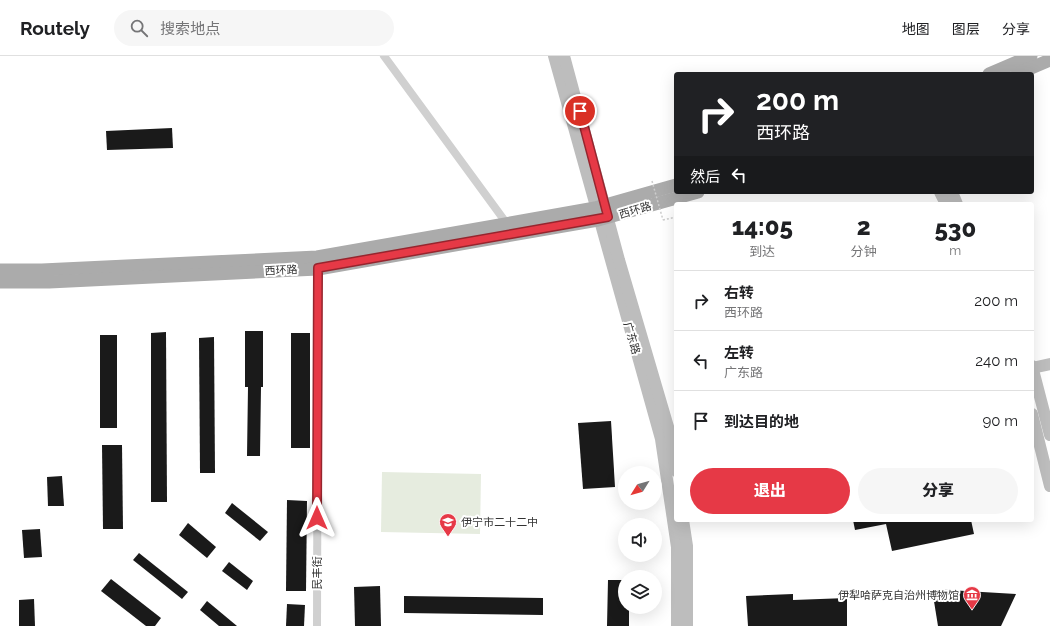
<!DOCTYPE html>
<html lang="zh">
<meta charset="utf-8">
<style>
:root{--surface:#fff;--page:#f6f6f6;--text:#202124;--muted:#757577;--line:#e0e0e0;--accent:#e63946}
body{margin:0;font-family:Raleway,"Noto Sans SC",sans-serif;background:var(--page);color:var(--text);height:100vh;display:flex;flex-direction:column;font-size:15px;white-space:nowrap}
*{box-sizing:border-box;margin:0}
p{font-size:13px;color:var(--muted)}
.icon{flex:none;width:22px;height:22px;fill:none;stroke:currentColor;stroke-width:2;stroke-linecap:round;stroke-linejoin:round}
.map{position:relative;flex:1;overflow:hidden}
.drawer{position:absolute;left:674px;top:146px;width:360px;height:320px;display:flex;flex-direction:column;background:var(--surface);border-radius:4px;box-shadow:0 4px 16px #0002}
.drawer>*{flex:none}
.guide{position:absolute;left:674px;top:16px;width:360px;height:122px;border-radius:4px;box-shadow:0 4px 16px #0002;background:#202124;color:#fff;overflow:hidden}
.needle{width:26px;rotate:233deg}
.controls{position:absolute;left:618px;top:410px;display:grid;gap:8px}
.controls a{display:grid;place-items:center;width:44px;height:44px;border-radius:50%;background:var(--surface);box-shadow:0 4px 16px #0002;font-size:20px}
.pin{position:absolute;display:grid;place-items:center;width:34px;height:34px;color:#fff;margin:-17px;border:2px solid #fff;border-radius:50%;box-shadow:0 1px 4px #0007}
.me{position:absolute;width:44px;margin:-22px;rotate:0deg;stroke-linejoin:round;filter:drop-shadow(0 0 3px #0008)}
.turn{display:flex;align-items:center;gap:14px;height:84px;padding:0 16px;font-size:18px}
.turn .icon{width:52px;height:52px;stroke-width:2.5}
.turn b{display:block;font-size:28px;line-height:34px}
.then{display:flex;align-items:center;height:38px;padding:0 16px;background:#0003;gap:8px;font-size:15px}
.eta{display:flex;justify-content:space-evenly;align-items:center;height:68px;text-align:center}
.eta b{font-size:24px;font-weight:800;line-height:28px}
.cta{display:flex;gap:8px;margin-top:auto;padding:8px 16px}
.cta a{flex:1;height:46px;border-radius:24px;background:var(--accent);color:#fff;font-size:16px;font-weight:800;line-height:46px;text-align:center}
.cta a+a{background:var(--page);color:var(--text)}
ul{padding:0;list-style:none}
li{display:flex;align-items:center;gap:12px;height:60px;padding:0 16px;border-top:1px solid var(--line)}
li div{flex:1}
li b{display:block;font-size:15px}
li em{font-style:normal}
header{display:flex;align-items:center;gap:24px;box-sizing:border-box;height:56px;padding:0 20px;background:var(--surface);border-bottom:1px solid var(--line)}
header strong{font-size:19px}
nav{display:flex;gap:22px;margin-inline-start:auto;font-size:14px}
.search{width:280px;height:36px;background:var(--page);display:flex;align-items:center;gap:10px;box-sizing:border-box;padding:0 14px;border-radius:22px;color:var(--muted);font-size:15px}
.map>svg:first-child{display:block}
.green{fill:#e6ecdf}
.building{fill:#1a1a1a}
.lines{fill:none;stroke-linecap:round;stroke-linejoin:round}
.path{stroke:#cdcdcd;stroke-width:1.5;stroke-dasharray:2 2;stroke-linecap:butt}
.street{stroke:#d0d0d0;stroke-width:8}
.secondary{stroke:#bdbdbd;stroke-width:12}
.primary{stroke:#ababab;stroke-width:13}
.path-bridge{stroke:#cdcdcd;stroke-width:1.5;stroke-dasharray:2 2;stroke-linecap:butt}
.route-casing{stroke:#96252e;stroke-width:10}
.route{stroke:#e63946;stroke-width:7}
.labels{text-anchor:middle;stroke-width:4;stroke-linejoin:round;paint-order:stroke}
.street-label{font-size:11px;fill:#333;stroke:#fff}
.poi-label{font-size:11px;fill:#333;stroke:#fff;text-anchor:start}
</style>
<header>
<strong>Routely</strong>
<div class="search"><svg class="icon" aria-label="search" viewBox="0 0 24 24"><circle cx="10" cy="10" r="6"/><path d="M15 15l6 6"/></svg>搜索地点</div>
<nav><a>地图</a><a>图层</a><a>分享</a></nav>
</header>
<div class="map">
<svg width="1050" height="570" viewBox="0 0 1050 570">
<rect width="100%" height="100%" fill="#fff"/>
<!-- green -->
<polygon class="green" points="382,416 481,418 480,478 381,476"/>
<!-- building -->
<g class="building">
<polygon points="172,72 173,92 107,94 106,75"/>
<polygon points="245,275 263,275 263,331 261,331 260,400 247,400 248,331 245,331"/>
<polygon points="166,276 167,446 151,446 151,277"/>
<rect x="291" y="277" width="19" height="115"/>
<rect x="100" y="279" width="17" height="93"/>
<polygon points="214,281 215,417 200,417 199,282"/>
<polygon points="611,365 615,431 583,433 578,367"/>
<polygon points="102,389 122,389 123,473 103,473"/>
<polygon points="62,420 64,450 48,450 47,421"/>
<polygon points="287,444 307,445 306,535 286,535"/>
<polygon points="232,447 268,476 260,485 225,457"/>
<polygon points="853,464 971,464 974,478 892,495 886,468 855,474"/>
<polygon points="188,467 216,491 207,502 179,479"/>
<polygon points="40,473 42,501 24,502 22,474"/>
<polygon points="139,497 188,536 182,543 133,504"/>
<polygon points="229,506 253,525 247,534 222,515"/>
<polygon points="111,523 161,562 155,570 146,570 101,535"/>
<polygon points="608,524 625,524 625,551 629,551 629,570 607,570"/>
<polygon points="380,530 381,570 355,570 354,531"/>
<polygon points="932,533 1016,538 1001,570 938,570"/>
<polygon points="793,538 793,544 847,542 847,570 748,570 746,540"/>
<polygon points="404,540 543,542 543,559 404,557"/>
<polygon points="34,543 35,570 19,570 19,544"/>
<polygon points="207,545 237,570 219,570 200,554"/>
<polygon points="287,548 305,549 304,570 286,570"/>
</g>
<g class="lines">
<!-- path -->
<polyline class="path" points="663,164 676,161"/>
<!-- street -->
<g class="street">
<polyline points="384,0 507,168"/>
<polyline points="317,570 318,209"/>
</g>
<!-- secondary -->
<g class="secondary">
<polyline points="554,0 661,383 677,491 677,570"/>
<polyline points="564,0 619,204 671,381 676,415"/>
<polyline points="940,136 946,148"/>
<polyline points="952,136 957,148"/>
<polyline points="1032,310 1050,379"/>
<polyline points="1032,312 1050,308"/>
<polyline points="1032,358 1050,430"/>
<polyline points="683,464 687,490 687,570"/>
</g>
<!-- primary -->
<g class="primary">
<polyline points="989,18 1031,0"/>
<polyline points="1017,18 1050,4"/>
<polyline points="0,214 42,214 317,201 595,152 676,129"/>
<polyline points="0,226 49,226 318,213 598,164 698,136"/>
</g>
<!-- path-bridge -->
<polyline class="path-bridge" points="652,125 663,164"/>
</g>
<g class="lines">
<defs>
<polyline id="route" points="317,462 318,212 608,161 580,55"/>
</defs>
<!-- route casing -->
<use href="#route" class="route-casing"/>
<!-- route -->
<use href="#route" class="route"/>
</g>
<!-- icons -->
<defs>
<symbol id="school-pin" viewBox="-11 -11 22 30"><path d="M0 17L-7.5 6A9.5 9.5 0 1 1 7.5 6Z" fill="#e63946" stroke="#fff"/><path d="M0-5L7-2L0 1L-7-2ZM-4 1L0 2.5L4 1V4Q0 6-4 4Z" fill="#fff"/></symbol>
<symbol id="museum-pin" viewBox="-11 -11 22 30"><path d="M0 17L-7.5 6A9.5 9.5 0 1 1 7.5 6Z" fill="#e63946" stroke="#fff"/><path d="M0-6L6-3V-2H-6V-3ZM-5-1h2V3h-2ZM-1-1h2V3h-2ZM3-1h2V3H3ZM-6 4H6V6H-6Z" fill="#fff"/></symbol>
</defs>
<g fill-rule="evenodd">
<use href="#school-pin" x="438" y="456" width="20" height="27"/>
<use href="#museum-pin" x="962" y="529" width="20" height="27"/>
</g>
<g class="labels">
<!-- street labels -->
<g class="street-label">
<text transform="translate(635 154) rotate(-16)" y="4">西环路</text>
<text transform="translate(281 214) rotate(-3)" y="4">西环路</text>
<text transform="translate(632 282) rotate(74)" y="4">广东路</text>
<text transform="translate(317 517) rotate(-90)" y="4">民丰街</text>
</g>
<!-- poi labels -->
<g class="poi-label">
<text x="461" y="470">伊宁市二十二中</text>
<text x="959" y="543" text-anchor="end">伊犁哈萨克自治州博物馆</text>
</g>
</g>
</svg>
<div class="controls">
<a><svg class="needle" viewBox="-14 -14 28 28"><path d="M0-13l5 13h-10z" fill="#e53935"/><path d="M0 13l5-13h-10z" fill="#757577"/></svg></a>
<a><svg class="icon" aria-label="sound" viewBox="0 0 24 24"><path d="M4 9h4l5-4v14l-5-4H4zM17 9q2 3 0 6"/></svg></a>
<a><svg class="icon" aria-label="layers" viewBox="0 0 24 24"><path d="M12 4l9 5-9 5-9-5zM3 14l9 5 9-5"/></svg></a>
</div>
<div class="pin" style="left:580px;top:55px;background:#d93025"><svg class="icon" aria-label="arrive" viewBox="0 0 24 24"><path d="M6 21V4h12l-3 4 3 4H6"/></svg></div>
<svg class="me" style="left:317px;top:462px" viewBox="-20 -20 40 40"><path d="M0-17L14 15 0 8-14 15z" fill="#e63946" stroke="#fff" stroke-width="4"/></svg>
<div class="guide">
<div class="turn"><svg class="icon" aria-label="right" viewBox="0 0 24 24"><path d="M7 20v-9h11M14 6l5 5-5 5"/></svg><div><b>200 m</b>西环路</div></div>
<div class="then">然后<svg class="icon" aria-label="left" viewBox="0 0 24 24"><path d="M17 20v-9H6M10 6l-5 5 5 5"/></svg></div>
</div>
<section class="drawer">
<div class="eta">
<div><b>14:05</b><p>到达</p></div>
<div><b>2</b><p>分钟</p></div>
<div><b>530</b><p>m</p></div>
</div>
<ul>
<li><svg class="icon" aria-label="right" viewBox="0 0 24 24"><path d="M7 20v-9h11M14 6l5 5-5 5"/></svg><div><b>右转</b><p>西环路</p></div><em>200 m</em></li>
<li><svg class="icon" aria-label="left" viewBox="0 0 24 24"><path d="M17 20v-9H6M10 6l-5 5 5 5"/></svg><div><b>左转</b><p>广东路</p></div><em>240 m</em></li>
<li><svg class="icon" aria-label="arrive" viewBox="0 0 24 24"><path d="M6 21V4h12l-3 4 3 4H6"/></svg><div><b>到达目的地</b></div><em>90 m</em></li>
</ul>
<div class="cta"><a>退出</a><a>分享</a></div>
</section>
</div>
